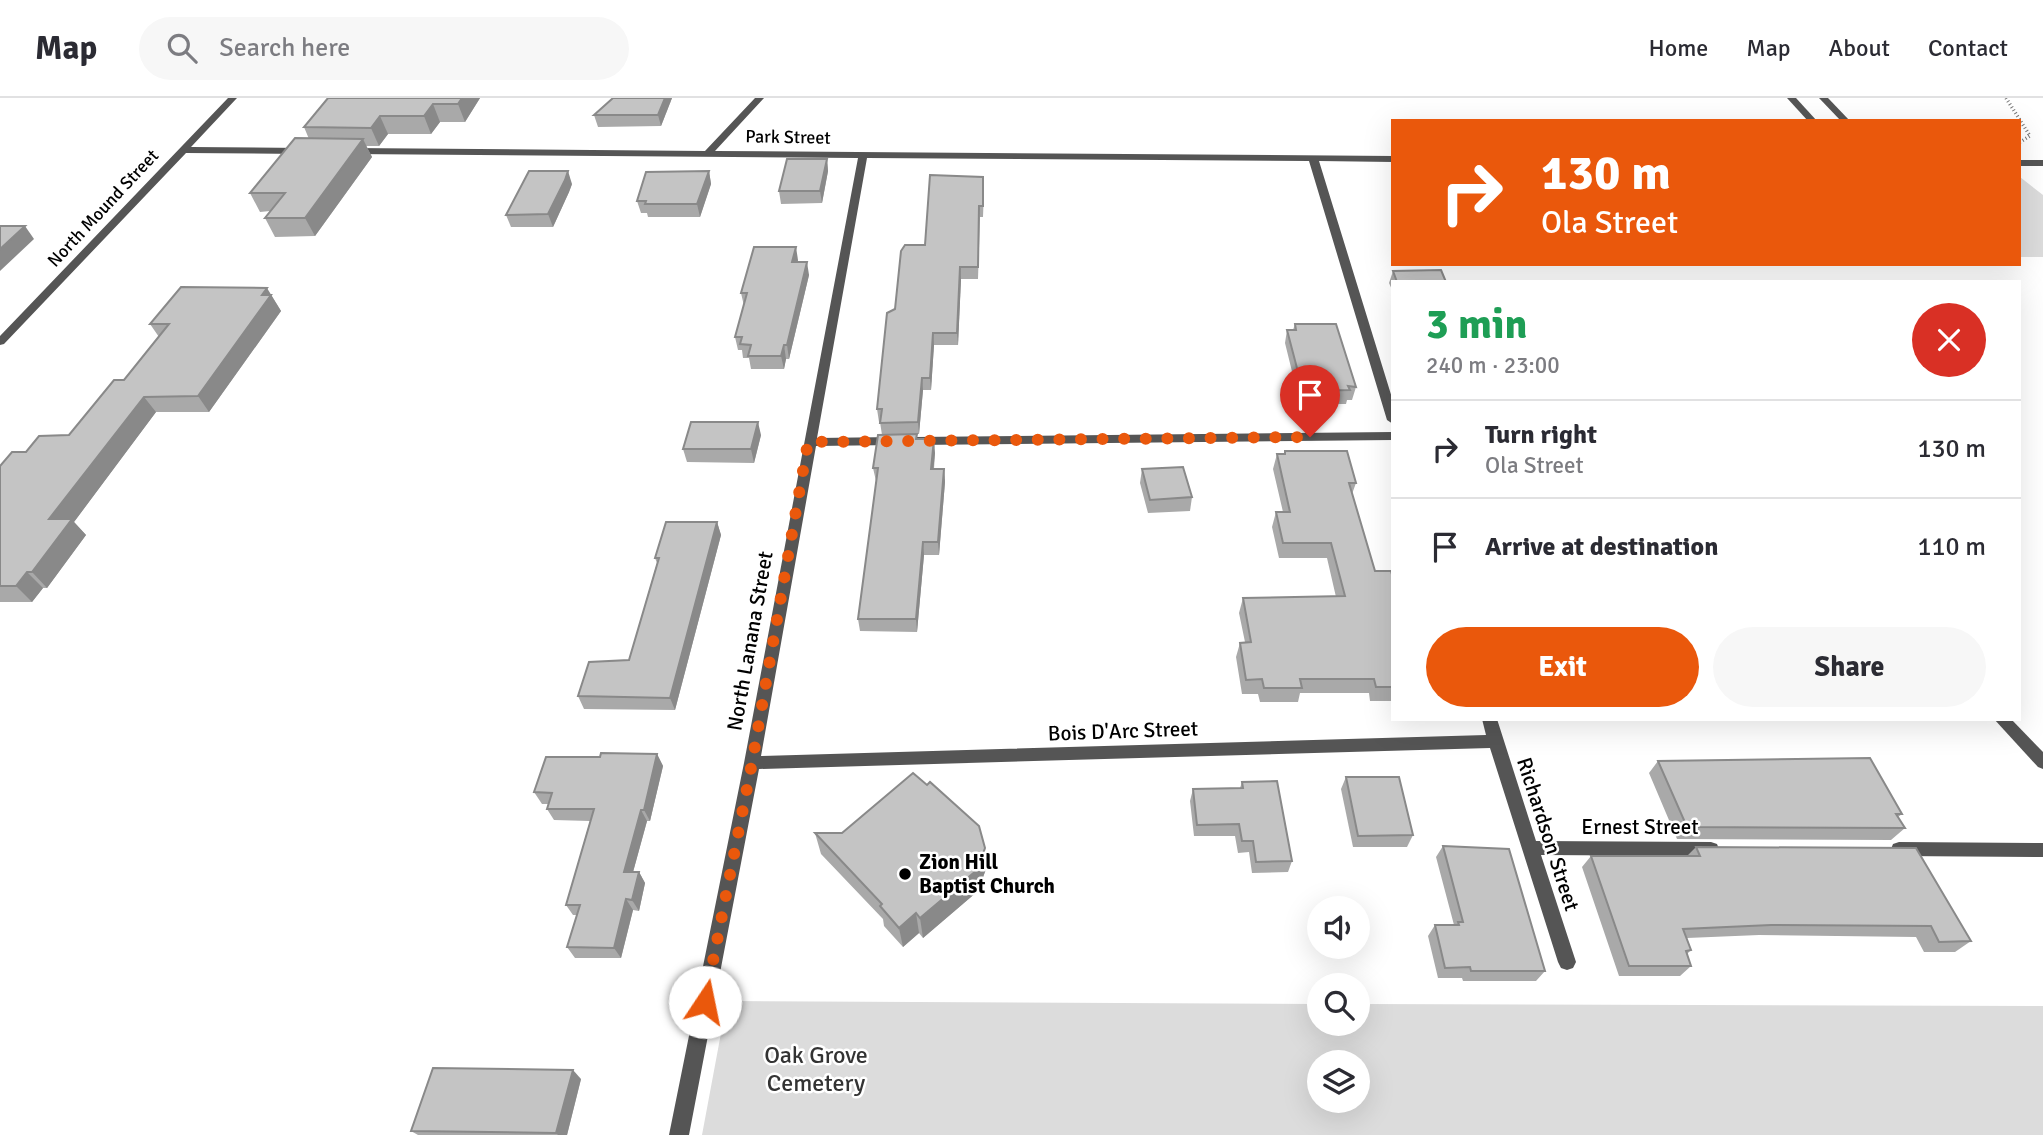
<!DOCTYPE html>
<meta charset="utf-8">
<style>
:root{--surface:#fff;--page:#f7f7f7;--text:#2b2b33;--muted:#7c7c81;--line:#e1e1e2;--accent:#ea580c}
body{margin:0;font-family:Signika,sans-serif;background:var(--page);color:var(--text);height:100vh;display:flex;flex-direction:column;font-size:26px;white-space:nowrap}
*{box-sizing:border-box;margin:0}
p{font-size:23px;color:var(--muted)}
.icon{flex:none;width:38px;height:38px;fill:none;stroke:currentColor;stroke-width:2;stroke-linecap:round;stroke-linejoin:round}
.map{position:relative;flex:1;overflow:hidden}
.side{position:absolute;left:1391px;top:182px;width:630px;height:441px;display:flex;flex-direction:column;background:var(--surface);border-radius:0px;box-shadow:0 7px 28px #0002}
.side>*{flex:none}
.guide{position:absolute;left:1391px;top:21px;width:630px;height:147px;border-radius:0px;box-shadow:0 7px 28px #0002;background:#ea580c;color:#fff;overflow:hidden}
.buttons{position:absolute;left:1307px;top:798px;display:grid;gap:14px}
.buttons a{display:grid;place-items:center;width:63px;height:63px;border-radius:50%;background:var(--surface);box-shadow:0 7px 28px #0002;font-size:35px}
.pin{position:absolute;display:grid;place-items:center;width:60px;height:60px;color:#fff;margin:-72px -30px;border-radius:50% 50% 50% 0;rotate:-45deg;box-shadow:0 0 7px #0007}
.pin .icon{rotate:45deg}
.me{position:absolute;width:77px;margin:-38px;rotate:11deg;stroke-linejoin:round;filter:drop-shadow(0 0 5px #0008)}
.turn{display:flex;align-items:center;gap:24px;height:147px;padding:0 35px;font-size:32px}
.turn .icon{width:91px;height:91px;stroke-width:2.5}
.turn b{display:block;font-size:49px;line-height:60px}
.round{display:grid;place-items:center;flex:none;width:74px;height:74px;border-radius:37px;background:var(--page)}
.headline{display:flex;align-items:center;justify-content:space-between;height:119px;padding:0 35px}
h1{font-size:42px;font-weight:700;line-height:52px;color:#1e9e55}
.primary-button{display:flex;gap:14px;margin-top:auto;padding:14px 35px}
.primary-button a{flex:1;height:80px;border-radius:42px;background:var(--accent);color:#fff;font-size:28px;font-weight:700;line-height:80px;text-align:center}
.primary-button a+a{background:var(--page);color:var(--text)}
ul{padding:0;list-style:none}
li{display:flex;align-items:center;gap:21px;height:98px;padding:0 35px;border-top:2px solid var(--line)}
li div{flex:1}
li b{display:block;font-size:26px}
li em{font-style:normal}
header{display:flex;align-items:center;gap:42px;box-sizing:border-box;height:98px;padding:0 35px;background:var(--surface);border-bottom:2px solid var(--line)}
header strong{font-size:33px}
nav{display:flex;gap:38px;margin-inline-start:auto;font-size:24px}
.search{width:490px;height:63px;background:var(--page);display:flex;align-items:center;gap:18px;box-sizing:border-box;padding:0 24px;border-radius:38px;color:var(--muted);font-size:26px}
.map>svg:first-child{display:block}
.green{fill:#dcdcdc;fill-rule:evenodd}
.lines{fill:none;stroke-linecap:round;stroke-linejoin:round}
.path{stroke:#777;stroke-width:3.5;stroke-dasharray:1 2.5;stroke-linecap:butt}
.lane{fill:#555;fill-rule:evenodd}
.street{fill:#555;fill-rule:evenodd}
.wall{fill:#a9a9a9}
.shaded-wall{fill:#898989}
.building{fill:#c4c4c4;stroke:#898989;stroke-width:2}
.route{stroke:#ea580c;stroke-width:12;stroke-dasharray:0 21.6}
.poi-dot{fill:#000;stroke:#fff;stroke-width:2.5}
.labels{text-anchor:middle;stroke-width:5;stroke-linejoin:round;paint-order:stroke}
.far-street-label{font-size:18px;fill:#000;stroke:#fff}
.street-label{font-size:21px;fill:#000;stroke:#fff}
.poi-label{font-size:21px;font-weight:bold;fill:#000;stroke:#fff;text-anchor:start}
.near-park-label{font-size:24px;fill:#333;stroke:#fff}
</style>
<header>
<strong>Map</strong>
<div class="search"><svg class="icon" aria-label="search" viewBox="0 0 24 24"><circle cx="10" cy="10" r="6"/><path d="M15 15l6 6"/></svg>Search here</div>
<nav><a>Home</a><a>Map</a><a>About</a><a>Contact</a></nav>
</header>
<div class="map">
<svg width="2043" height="1037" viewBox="0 0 2043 1037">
<rect width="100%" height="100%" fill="#fff"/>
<!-- green -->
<g class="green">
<polygon points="2020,79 2043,97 2043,159 2020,159"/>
<path d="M727,903L1319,906L1320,926H1358V906L2043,908V1037H702ZM1320,964H1358V1003H1320Z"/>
</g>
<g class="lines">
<!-- path -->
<polyline class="path" points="2006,0 2030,38 2020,44"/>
<!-- lane -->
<polygon class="lane" points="1994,621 2011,621 2043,654 2043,671 2038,669"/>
<!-- street -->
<g class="street">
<polygon points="228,0 237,0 191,49 303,50 308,53 303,56 186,55 4,246 0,247 0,238"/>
<polygon points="755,0 764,0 715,53 1393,58 1393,64 1319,63 1393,303 1393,326 1387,322 1309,63 867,60 817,340 895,339 901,343 895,347 816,348 761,658 1486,637 1482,621 1497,621 1536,743 1711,744 1717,746 1719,751 1717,756 1711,758 1541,757 1576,864 1573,870 1567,872 1561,870 1558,864 1490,650 759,671 689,1037 669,1037 744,665 858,60 351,56 346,53 351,50 705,53"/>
<polygon points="1787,0 1796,0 1817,23 1808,23"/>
<polygon points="1819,0 1828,0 1850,23 1841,23"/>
<rect x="2020" y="62" width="23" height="6"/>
<polygon points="1393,334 1393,342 915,347 909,343 915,339"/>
<polygon points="1899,744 2043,745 2043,759 1899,758 1893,756 1891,751 1893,746"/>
</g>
</g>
<!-- wall -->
<g class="wall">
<polygon points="328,0 480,0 465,24 440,24 431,36 388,36 379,48 366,48 372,59 315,138 275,139 265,120 270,113 260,114 250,95 309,41 304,29"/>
<polygon points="613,0 672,0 661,28 598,29 594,17"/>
<polygon points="827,61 828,73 822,105 781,106 779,93"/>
<polygon points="709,73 711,86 700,119 648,119 647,115 641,115 637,103"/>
<polygon points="572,86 569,94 553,129 511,129 506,117"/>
<polygon points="984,91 983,119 980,119 978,181 961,181 958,247 934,247 931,292 923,292 919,336 917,336 917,341 935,355 934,371 944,371 945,384 939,457 924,457 917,534 860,533 858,521 876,383 873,370 882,337 880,324 879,324 877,311 895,211 925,147"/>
<polygon points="798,162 798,164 809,177 789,261 786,261 784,271 751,271 749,260 743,260 742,252 738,252 735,239 744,208 741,195"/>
<polygon points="1552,166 1596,166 1595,167"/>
<polygon points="1393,173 1446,184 1393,184 1393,194 1389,185"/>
<polygon points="271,197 281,213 209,314 156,314 74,424 86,437 47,490 43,490 32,504 0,504 0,368 26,354 69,337 124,282 159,239 150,226"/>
<polygon points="1295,226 1356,289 1352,302 1347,302 1346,306 1300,306 1285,245 1287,232 1293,232"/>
<polygon points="761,337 754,365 687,364 683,351"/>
<polygon points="1285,353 1356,385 1352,396 1375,473 1393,480 1393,603 1370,603 1369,595 1300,595 1298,604 1260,604 1258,596 1242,596 1236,559 1240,545 1245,544 1239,515 1243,500 1336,499 1327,460 1279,460 1272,429 1276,414 1283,414 1273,371 1277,356 1284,356"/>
<polygon points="1142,371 1192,399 1190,413 1148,415 1140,385"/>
<polygon points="717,424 721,437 675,612 584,611 578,598 629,562 657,465 655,460"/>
<polygon points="657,656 663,668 650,723 647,723 633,774 639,774 645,785 639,813 633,812 621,860 575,860 567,849 577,817 573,817 566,807 590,723 554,722 547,711 548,706 542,706 534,694"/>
<polygon points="1658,663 1902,716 1898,719 1905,730 1891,742 1677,741 1649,675"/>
<polygon points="1346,679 1413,737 1407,749 1353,749 1341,691"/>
<polygon points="1242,684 1292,763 1288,774 1252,775 1249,754 1238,755 1235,738 1194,738 1190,703 1193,691 1240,690"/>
<polygon points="815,735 986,771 978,793 923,840 919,835 903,849 884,828 883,821 821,756"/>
<polygon points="1443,748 1545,873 1536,883 1463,883 1462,880 1438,880 1428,838 1435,827 1454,827 1436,759"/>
<polygon points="1696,749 1916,750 1971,843 1955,854 1924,854 1916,839 1759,837 1687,840 1691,852 1687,856 1691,868 1680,878 1619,878 1582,769 1591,758 1687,758"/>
<polygon points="581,981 567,1037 418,1037 411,1033"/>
</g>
<!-- shaded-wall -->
<g class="shaded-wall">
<polygon points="462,0 480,0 465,24 458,6"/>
<polygon points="665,0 672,0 661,28 658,17"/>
<polygon points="433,6 440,24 431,36 424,18"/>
<polygon points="380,18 388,36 379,48 371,30"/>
<polygon points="363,41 372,59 315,138 305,120"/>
<polygon points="827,61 828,73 822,105 820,93"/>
<polygon points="568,73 572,86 569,94 553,129 548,116"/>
<polygon points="709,73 711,86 700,119 697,106"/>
<polygon points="25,128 34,141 0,173 0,151"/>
<polygon points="796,149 798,162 795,177 792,164"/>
<polygon points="807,164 809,177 789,261 787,247"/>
<polygon points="960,169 961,181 958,247 957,235"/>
<polygon points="267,190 281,213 209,314 198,298"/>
<polygon points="933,235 934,247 931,292 930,280"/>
<polygon points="784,247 786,261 784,271 781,258"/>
<polygon points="922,280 923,292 919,336 918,324"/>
<polygon points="144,299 156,314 74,424 86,437 47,490 32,474 49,421"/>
<polygon points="758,324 761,337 754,365 751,351"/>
<polygon points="934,341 935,355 932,384 931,371"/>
<polygon points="944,371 945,384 939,457 938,444"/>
<polygon points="717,424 721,437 675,612 670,600"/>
<polygon points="923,444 924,457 917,534 916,521"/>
<polygon points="27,474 43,490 32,504 16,488"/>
<polygon points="657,656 663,668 650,723 644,712"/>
<polygon points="641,712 647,723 630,785 624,774"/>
<polygon points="985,750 986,771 978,793 923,840 920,820"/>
<polygon points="639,774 645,785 639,813 632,802"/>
<polygon points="626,801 633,812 621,860 614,850"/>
<polygon points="916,815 919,835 903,849 899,830"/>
<polygon points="573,972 581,981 567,1037 558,1037 556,1035"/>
</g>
<!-- building -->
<g class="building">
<polygon points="328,0 462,0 458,6 433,6 424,18 380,18 371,30 304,29"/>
<polygon points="613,0 665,0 658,17 594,17"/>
<polygon points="295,40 363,41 305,120 265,120 285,95 250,95"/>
<polygon points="787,61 827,61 820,93 779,93"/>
<polygon points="529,73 568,73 565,82 548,116 506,117"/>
<polygon points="709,73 697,106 645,106 646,103 637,103 646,74"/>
<polygon points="930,77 983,79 983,108 979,108 978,169 960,169 957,235 933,235 930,280 922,280 918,324 880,325 882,311 877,311 887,215 895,211 901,153 905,147 925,147"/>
<polygon points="0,128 25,128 0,151"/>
<polygon points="754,149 796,149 792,164 807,164 787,247 784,247 781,258 748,258 751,247 740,246 742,239 735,239 747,195 741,195"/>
<polygon points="1441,172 1446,184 1397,184 1393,173"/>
<polygon points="181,189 267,190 262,197 271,197 198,298 144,299 49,421 72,421 32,474 27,474 16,488 0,488 0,368 12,354 26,354 39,338 69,337 114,282 124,282 169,226 150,226"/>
<polygon points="1295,226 1336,226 1356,289 1348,288 1350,292 1303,293 1287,232 1296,232"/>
<polygon points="691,324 758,324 751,351 683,351"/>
<polygon points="917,336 916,341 934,341 931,371 944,371 938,444 923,444 916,521 858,521 878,370 873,370 878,337"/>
<polygon points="1285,353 1347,353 1356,385 1349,385 1375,473 1391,473 1393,480 1393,589 1376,589 1374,581 1300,581 1302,590 1264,590 1262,581 1246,582 1240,545 1251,544 1243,500 1345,498 1331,445 1283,445 1276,414 1290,414 1277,356 1285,356"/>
<polygon points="1183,369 1192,399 1150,402 1142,371"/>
<polygon points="666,424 717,424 670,600 578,598 589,564 629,562 659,460 655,460"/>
<polygon points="601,655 657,656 644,712 641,712 624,774 639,774 632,802 626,801 614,850 567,849 580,807 566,807 594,711 547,711 552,695 534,694 546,659 600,659"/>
<polygon points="1870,660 1902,716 1896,716 1905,730 1687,729 1658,663"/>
<polygon points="913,675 927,687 930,684 979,728 985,750 977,772 920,820 916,815 899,830 880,808 882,806 815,735 842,735"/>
<polygon points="1346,679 1399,679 1413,737 1358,738"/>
<polygon points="1277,683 1292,763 1256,764 1253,743 1242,743 1239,726 1197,727 1193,691 1243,690 1242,684"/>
<polygon points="1443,748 1509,751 1545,873 1471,873 1470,869 1445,870 1435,827 1459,827 1458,824 1463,824"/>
<polygon points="1696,749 1916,750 1971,843 1939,844 1931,828 1771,827 1683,831 1691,852 1686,853 1691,868 1629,868 1591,758 1700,758"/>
<polygon points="433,970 573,972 556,1035 411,1033"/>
</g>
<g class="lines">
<!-- route -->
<polyline class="route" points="705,904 752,665 808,344 1310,339"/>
</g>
<!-- markers -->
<circle class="poi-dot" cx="905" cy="776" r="7"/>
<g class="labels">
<!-- far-street labels -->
<g class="far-street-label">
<text transform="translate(788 39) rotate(1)" y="6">Park Street</text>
<text transform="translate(103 110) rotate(-47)" y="6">North Mound Street</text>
</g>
<!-- street labels -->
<g class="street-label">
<text transform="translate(750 543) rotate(-80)" y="7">North Lanana Street</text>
<text transform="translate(1123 633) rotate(-2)" y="7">Bois D'Arc Street</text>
<text x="1640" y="736">Ernest Street</text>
<text transform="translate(1548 736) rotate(72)" y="7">Richardson Street</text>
</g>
<!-- poi labels -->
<g class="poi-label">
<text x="919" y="771">Zion Hill<tspan x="919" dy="24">Baptist Church</tspan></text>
</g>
<!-- near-park labels -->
<g class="near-park-label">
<text x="816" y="965">Oak Grove<tspan x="816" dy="28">Cemetery</tspan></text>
</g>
</g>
</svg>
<div class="buttons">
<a><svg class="icon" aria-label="sound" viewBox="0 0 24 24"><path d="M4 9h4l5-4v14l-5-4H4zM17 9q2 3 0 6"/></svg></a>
<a><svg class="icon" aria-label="search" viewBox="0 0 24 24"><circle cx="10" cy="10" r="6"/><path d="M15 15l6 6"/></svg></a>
<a><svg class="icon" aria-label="layers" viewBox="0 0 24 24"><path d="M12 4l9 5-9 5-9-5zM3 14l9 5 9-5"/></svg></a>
</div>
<div class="pin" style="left:1310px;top:339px;background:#d93025"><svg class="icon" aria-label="arrive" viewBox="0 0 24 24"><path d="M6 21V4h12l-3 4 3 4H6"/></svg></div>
<svg class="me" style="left:705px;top:904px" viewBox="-20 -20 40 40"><circle r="19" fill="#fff"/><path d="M0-13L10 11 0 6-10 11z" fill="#ea580c"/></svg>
<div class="guide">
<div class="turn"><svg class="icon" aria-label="right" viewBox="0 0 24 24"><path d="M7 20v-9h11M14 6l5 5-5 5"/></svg><div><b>130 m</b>Ola Street</div></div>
</div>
<section class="side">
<div class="headline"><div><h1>3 min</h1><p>240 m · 23:00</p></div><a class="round" style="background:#d93025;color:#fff"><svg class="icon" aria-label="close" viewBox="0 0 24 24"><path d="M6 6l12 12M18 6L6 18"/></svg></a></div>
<ul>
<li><svg class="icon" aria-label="right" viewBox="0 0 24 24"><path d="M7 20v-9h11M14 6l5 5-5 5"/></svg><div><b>Turn right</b><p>Ola Street</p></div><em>130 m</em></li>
<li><svg class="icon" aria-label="arrive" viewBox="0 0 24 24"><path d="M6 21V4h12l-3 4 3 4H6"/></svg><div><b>Arrive at destination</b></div><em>110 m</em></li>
</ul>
<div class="primary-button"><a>Exit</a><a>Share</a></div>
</section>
</div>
